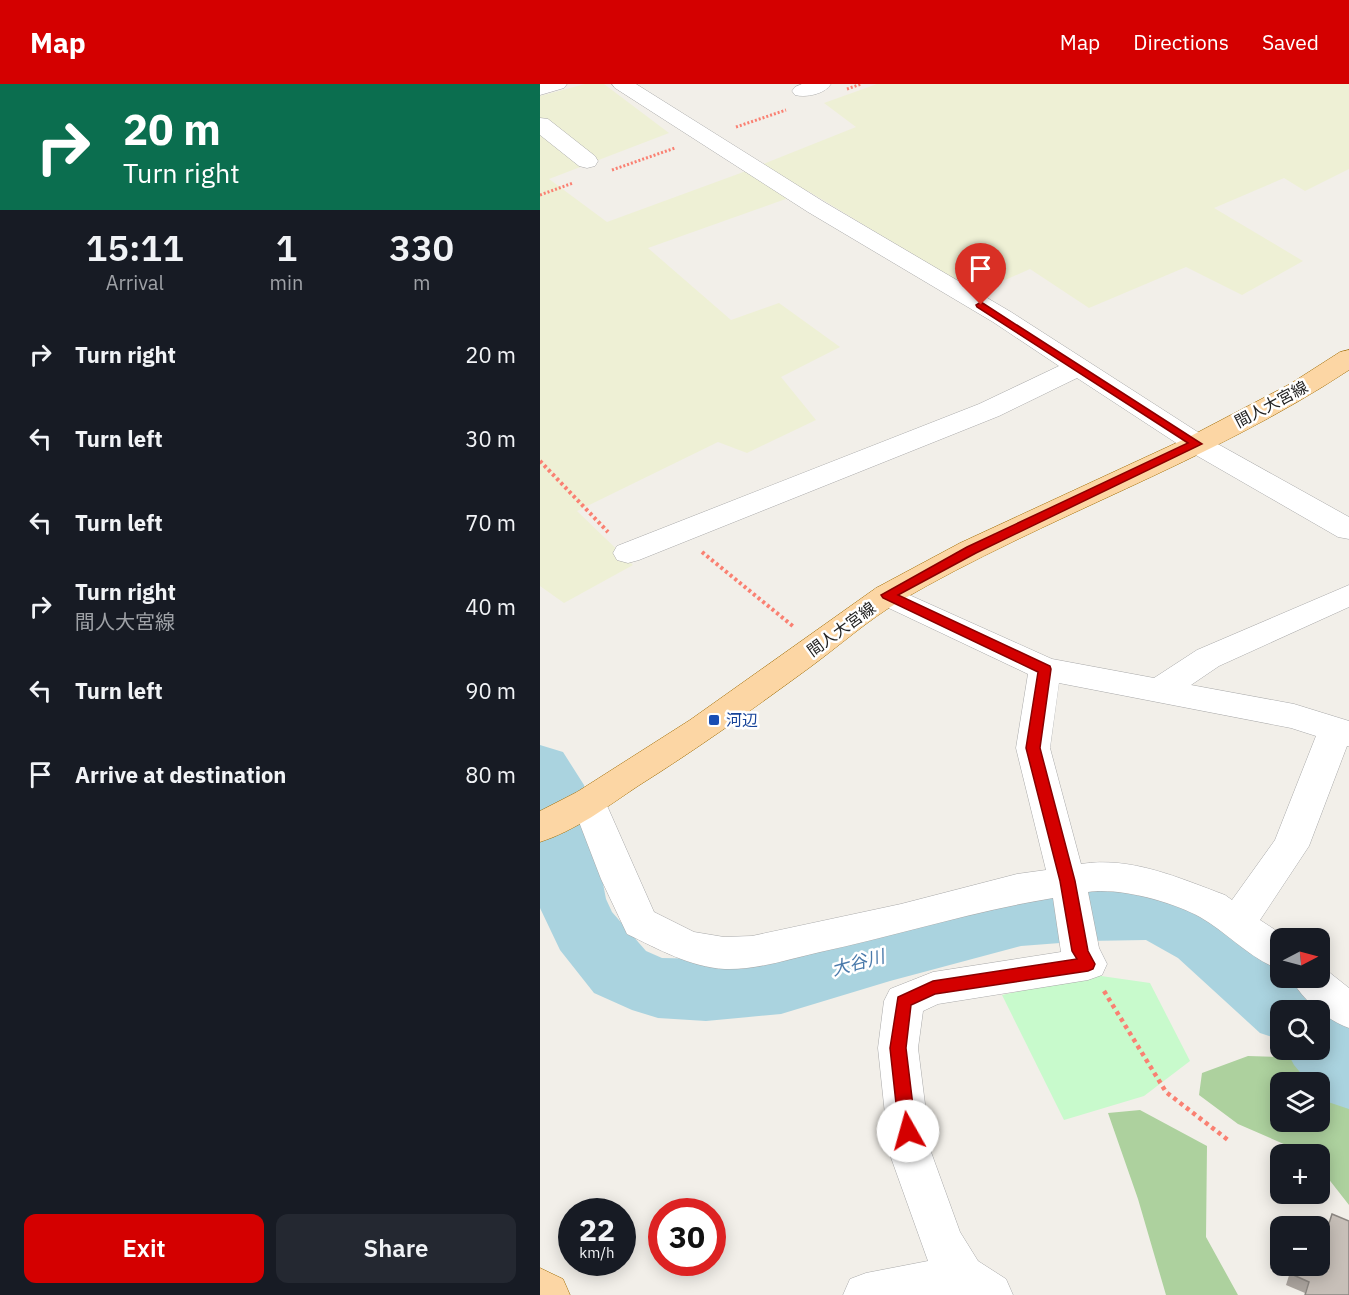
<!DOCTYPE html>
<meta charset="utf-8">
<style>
:root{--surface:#171b24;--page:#242831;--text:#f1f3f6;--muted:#9ea1a6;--accent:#d40000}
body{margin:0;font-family:"IBM Plex Sans","Noto Sans JP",sans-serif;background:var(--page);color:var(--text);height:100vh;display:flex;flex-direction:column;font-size:22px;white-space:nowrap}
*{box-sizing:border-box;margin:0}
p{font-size:20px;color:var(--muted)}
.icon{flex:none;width:33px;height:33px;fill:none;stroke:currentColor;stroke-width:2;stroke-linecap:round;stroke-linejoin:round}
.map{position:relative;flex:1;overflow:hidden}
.sheet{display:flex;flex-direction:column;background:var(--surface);width:540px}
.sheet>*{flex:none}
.guide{background:#0b6e4f;color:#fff;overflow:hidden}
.needle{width:39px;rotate:84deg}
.buttons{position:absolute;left:730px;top:844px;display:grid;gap:12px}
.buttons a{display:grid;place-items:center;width:60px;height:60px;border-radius:12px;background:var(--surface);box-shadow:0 3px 15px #0003;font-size:30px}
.speed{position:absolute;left:18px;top:1114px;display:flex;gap:12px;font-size:30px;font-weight:700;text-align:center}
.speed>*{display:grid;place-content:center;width:78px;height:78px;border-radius:50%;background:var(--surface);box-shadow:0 3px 15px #0003;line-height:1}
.speed small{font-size:15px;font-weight:400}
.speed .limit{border:9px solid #d22;background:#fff;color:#111}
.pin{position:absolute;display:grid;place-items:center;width:51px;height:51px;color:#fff;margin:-62px -26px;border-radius:50% 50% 50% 0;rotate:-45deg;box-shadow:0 0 6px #0007}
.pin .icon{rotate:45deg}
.me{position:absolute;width:66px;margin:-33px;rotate:353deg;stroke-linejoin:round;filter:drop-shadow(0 0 4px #0008)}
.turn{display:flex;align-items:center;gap:21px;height:126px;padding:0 24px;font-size:27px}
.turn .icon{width:78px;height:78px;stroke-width:2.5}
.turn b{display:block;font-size:42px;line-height:51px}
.eta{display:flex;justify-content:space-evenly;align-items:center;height:102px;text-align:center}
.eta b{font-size:36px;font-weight:600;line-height:42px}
.primary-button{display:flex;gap:12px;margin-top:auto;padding:12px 24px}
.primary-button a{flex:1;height:69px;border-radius:12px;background:var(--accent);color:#fff;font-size:24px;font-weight:600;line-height:69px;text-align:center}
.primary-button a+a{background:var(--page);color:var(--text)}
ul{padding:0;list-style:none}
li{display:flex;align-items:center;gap:18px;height:84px;padding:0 24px}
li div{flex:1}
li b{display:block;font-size:22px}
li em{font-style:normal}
header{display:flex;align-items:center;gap:36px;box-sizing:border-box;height:84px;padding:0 30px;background:var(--accent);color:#fff}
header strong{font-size:28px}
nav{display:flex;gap:33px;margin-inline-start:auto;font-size:21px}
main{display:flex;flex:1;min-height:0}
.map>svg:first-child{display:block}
.farmland{fill:#eef0d5}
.forest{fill:#add19e;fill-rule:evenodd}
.park{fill:#c8facc}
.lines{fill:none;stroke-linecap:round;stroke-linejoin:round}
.river{fill:#aad3df;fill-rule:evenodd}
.minor-casing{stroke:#a9a9a9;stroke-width:1}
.major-casing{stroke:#a06b00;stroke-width:1}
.path-far2{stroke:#fa8072;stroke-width:3;stroke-dasharray:2 2;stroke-linecap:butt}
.path-far1{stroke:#fa8072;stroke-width:4;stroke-dasharray:3 3;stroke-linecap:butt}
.path{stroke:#fa8072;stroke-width:4.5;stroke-dasharray:4 4;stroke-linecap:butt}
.minor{fill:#fff;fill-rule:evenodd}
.major{fill:#fcd6a4;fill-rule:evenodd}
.wall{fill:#aba49e}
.building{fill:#c7bfb8;stroke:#8b8681;stroke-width:1.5}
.route{fill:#d40000;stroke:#8a0000;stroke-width:1.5}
.transit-dot{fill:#1a4fb4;stroke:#fff;stroke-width:2}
.labels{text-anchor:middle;stroke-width:5;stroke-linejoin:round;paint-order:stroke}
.street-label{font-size:16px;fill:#222;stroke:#fff}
.transit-label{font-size:16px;fill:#164399;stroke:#fff;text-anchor:start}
.water-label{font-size:18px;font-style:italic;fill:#4a7aab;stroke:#fff}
</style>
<header>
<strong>Map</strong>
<nav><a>Map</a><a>Directions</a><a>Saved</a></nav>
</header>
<main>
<section class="sheet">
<div class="guide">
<div class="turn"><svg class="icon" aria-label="right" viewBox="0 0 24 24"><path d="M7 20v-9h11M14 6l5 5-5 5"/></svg><div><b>20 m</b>Turn right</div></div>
</div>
<div class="eta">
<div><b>15:11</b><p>Arrival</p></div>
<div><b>1</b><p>min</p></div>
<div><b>330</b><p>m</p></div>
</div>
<ul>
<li><svg class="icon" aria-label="right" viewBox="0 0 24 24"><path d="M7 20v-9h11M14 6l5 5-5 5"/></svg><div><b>Turn right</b></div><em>20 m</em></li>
<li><svg class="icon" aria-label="left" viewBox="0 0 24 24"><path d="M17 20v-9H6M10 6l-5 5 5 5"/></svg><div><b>Turn left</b></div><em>30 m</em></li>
<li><svg class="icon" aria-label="left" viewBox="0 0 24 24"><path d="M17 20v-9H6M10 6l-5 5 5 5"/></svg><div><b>Turn left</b></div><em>70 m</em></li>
<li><svg class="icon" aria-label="right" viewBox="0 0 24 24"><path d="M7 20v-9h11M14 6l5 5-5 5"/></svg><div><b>Turn right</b><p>間人大宮線</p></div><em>40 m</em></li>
<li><svg class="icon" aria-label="left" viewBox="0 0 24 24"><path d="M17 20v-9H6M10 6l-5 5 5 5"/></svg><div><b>Turn left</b></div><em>90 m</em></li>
<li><svg class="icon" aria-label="arrive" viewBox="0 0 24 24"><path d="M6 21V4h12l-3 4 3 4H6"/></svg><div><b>Arrive at destination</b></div><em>80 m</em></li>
</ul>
<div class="primary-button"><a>Exit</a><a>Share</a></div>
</section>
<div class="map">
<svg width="809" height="1211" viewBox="0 0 809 1211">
<rect width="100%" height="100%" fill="#f2efe9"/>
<!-- farmland -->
<polygon class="farmland" points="45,0 64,0 129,49 9,95 67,138 198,90 316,43 284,19 337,0 809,0 809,85 765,107 744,94 674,124 763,177 702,211 646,183 549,224 490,185 436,209 268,107 108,164 191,236 239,219 300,263 241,293 276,336 207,369 178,358 37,427 93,481 24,519 0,502 0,12"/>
<!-- forest -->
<g class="forest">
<path d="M708,972L772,974L809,1018V1121L780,1084V1071H769L698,1040L659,1011L662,989ZM741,999H780V1038H741Z"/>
<polygon points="600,1026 667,1062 666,1153 698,1211 626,1211 598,1115 568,1029"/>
</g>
<!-- park -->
<polygon class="park" points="554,891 610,899 650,977 604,1012 524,1036 462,911"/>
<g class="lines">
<!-- river -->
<polygon class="river" points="0,661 23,668 44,701 66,815 72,828 106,867 122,874 166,875 241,870 350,839 481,806 546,801 616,800 641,808 688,834 741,879 741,894 759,894 772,905 783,927 809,938 809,1025 782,1016 780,999 769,999 754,981 746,966 780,966 780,927 741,927 741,956 720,949 638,874 606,856 546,857 481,862 350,897 241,930 166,937 118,934 92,926 54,909 20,866 0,824"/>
<defs>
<g id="minor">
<polygon points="0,0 27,0 24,4 0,11"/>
<polygon points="72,0 96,0 284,118 471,228 667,354 809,433 809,455 798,453 647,366 537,294 459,332 99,476 88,479 77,476 73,469 77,462 439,320 519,282 453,238 268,128 75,4"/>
<path d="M262,0H291C285,10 266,14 255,11L252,7L255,3Z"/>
<polygon points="0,34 8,35 55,72 58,77 55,82 47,84 39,82 0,51"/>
<path d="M347,501L512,575L614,594L657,566L809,501V523L679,582L651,601L754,620L809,637V662H807L769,762L720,836L749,855H741V886C710,875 688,849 660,833C633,818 579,803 548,808L559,864L567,880L562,891L548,896L398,920L383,927L378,964L391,1068L420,1148L438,1177L466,1195L473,1211H303L310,1195L326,1189L388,1177L349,1068L338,964L344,917L350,905L393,888L521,868L513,814C434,827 358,851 280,868C249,875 217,886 185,885C150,883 118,865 87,850L61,795L31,717L37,708L49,704L61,708L114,828L154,848L184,853L212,852L361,820L477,790L506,786L476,664L488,590L336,518L331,511L336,504ZM519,599L751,644L776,652L735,756L692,816L685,811C639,794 591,772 541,780L510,664Z"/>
<path d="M780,881L809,904V944C787,936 761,915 751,894H780Z"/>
</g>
<g id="major">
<path d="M809,266V286C668,379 506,432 360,517C328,536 299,562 269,584C213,625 157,665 98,702C68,722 35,747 0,758V727L37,708L150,636L336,504L420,459L647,354L750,300L800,268Z"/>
<polygon points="0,1184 23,1195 30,1211 0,1211"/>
</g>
</defs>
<!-- minor casing -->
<use href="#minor" class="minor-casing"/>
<!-- major casing -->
<use href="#major" class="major-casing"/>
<!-- path-far2 -->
<g class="path-far2">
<polyline points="307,5 321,0"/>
<polyline points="196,43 246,26"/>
<polyline points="72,86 135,64"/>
<polyline points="0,111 33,99"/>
</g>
<!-- path-far1 -->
<g class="path-far1">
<polyline points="0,377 68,448"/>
<polyline points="162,468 254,543"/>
</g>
<!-- path -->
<polyline class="path" points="564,907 626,1008 688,1056"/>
<!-- minor -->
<use href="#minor" class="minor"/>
<!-- major -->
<use href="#major" class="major"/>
</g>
<!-- wall -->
<polygon class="wall" points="782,1161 765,1209 746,1201 752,1182"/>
<!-- building -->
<polygon class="building" points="792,1130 809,1137 809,1211 765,1211 769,1198 749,1189 752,1182 780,1182 780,1160 782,1161"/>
<!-- route -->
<polygon class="route" points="441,218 662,360 436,469 358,511 510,582 511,585 500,664 535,797 548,867 555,880 553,885 548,887 395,910 371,921 366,964 376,1047 374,1053 368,1055 362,1053 359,1047 350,964 358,913 393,897 537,875 532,867 520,797 486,664 498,588 343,514 341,511 427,463 648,359 437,223 436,221"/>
<!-- markers -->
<rect class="transit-dot" x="168" y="630" width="12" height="12" rx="3"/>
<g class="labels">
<!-- street labels -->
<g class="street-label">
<text transform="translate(731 320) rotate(-28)" y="6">間人大宮線</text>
<text transform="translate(301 545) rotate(-36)" y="6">間人大宮線</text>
</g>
<!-- transit labels -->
<g class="transit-label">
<text x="186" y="642">河辺</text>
</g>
<!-- water labels -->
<g class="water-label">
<text transform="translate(318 879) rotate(-15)" y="6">大谷川</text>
</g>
</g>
</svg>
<div class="buttons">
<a><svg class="needle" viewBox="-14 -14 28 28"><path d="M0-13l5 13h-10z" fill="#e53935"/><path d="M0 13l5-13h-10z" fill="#9ea1a6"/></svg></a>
<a><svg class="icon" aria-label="search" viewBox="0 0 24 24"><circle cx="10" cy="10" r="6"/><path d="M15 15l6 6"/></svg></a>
<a><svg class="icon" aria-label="layers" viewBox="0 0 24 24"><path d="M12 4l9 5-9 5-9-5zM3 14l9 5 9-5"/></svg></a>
<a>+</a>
<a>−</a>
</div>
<div class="speed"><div>22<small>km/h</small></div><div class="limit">30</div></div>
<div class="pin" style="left:441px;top:221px;background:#d93025"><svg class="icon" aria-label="arrive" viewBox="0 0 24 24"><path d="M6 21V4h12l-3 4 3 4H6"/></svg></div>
<svg class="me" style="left:368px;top:1047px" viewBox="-20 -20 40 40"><circle r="19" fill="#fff"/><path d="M0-13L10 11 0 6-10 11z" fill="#d40000"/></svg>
</div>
</main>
